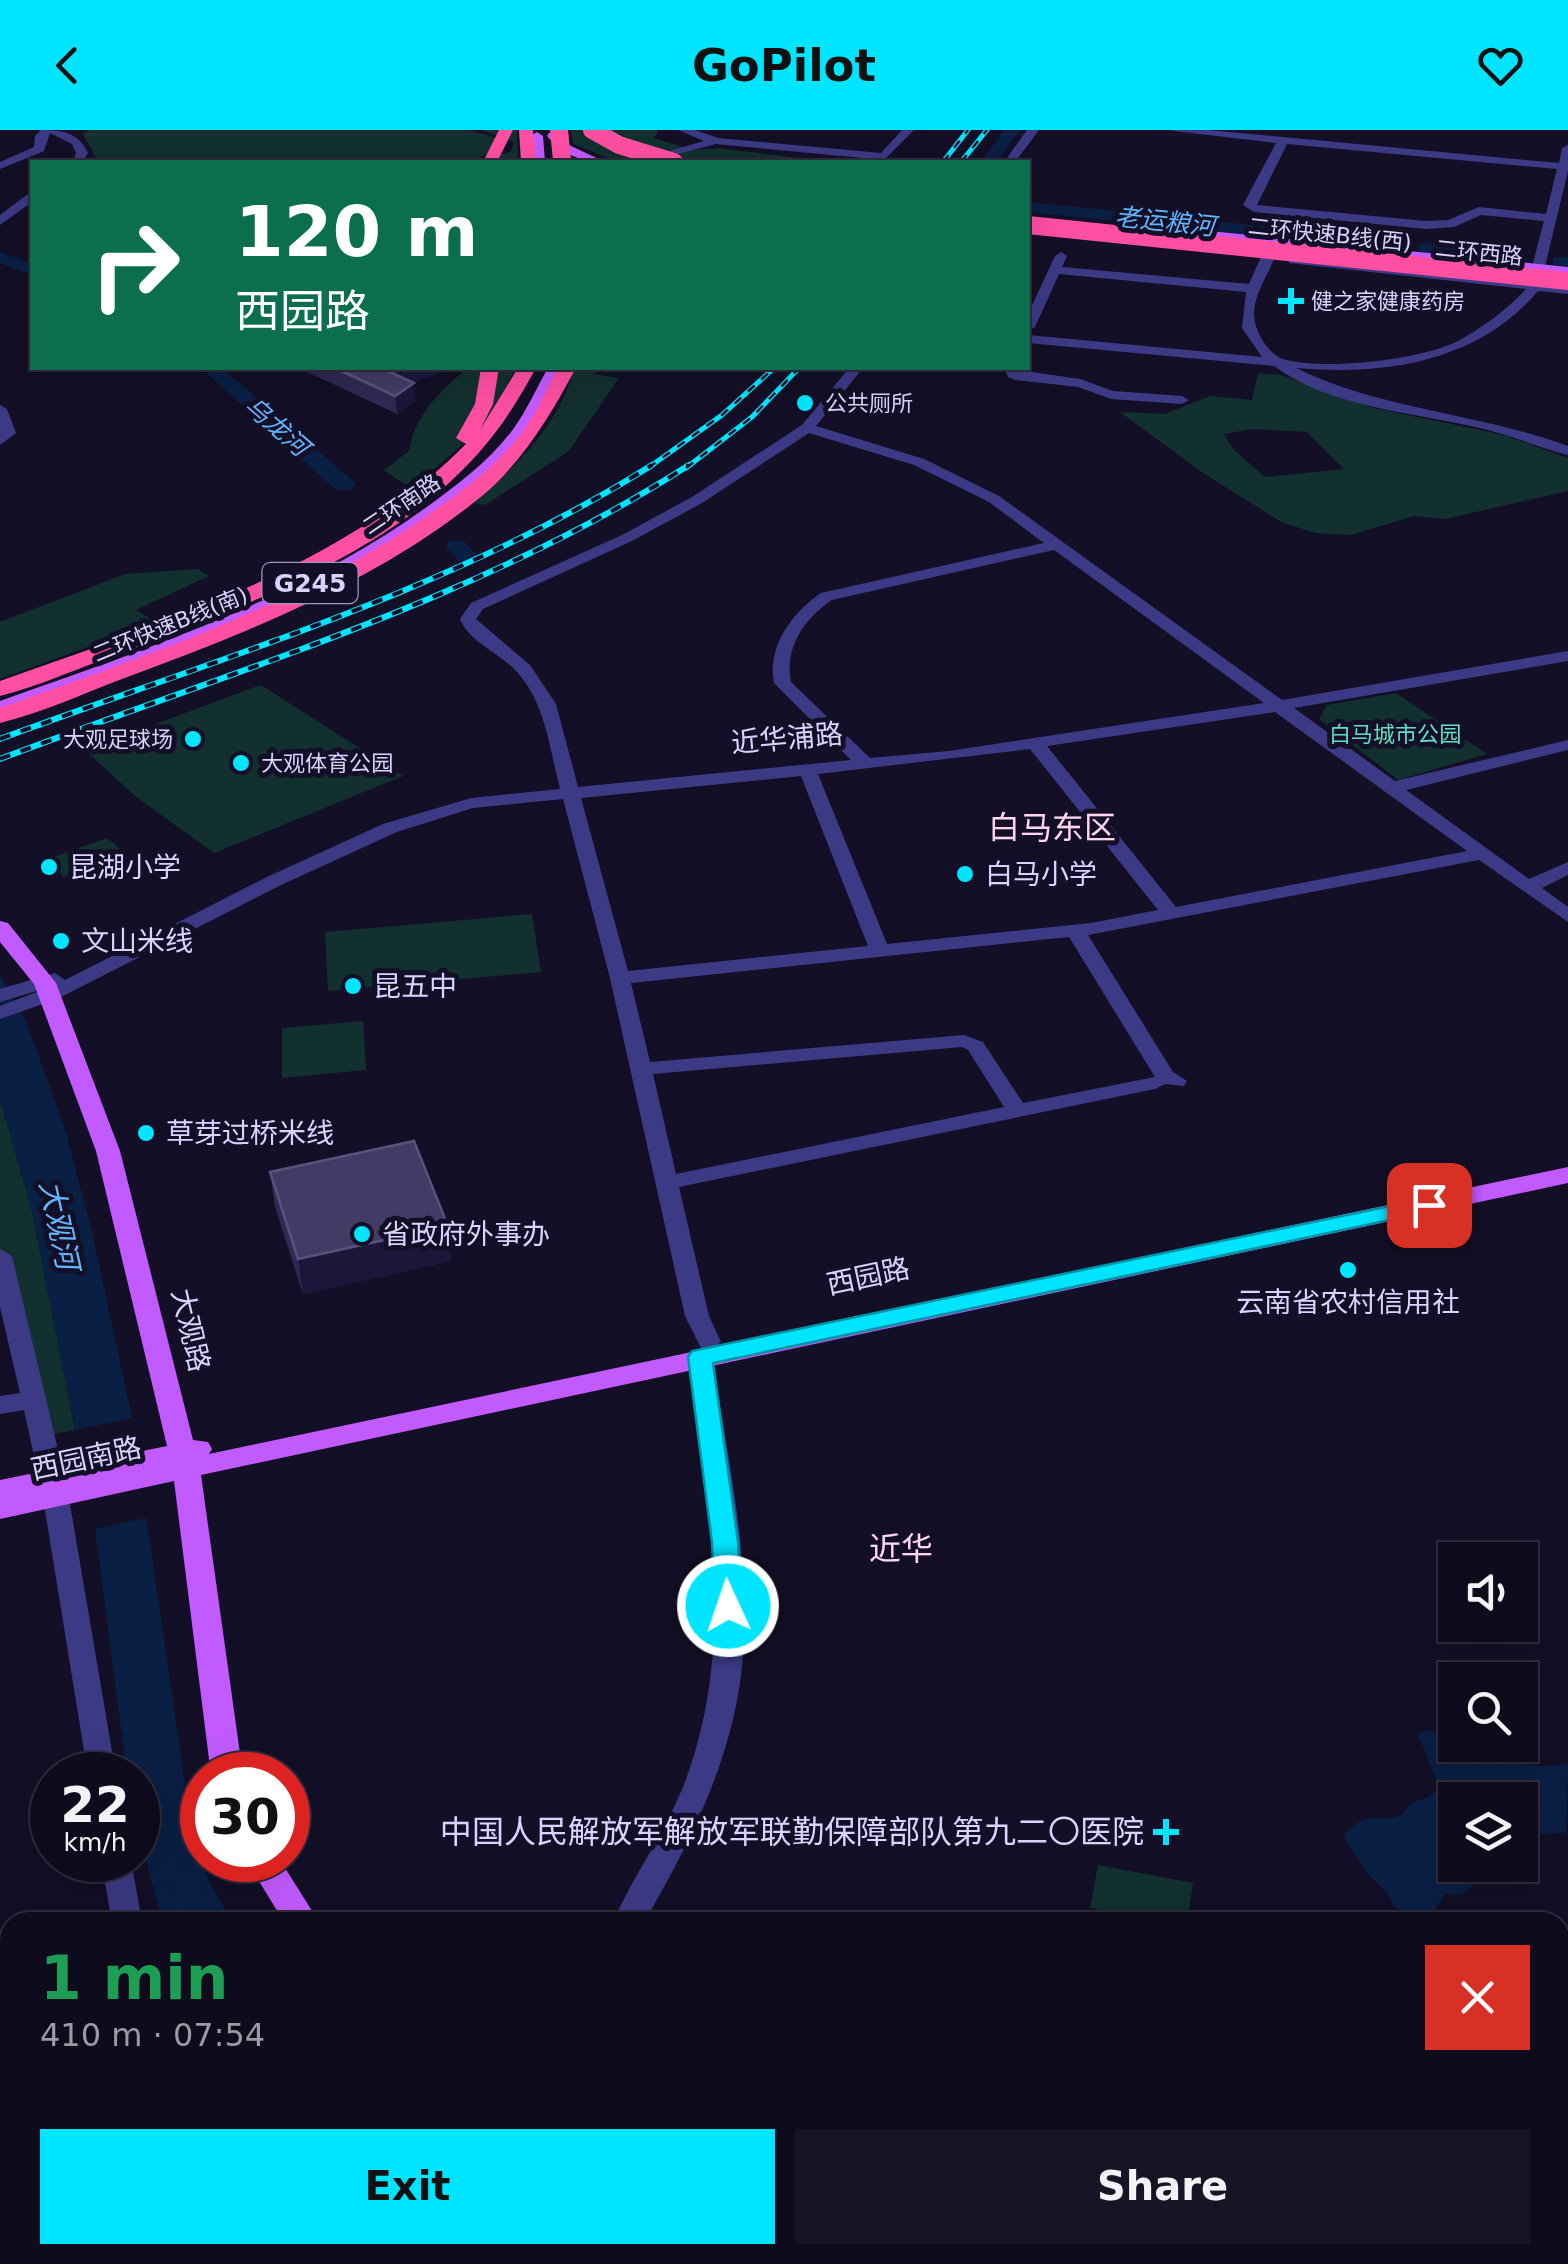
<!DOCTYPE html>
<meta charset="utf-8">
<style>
:root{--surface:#0e0b1c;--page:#171425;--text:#f1f3f6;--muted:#9b9ba3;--line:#2e2b3b;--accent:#00e5ff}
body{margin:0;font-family:"DejaVu Sans","Noto Sans SC",sans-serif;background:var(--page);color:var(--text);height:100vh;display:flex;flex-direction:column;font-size:38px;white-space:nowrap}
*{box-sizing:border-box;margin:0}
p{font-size:32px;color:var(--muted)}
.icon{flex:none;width:55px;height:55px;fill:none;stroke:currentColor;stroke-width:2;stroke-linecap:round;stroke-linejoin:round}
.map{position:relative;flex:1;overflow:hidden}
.details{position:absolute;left:0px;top:1782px;width:1570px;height:352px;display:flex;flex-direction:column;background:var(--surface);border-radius:30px 30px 0 0;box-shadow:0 10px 40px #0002,0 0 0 2px var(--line)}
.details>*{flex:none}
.banner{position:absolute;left:30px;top:30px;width:1000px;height:210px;border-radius:0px;box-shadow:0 10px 40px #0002,0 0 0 2px var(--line);background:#0b6e4f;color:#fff;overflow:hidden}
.tools{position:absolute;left:1438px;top:1412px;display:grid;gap:20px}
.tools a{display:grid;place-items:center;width:100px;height:100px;border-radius:0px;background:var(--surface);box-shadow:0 10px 40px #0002,0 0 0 2px var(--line);font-size:50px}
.speed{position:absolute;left:30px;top:1622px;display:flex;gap:20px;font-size:50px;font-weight:700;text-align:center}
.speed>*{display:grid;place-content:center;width:130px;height:130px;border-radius:50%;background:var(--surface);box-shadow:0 10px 40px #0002,0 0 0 2px var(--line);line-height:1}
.speed small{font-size:25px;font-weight:400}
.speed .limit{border:15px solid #d22;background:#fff;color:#111}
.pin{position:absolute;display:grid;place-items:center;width:85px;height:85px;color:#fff;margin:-42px;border-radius:20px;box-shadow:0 5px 15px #0006}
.me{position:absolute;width:110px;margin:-55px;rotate:357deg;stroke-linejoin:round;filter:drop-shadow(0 0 8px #0008)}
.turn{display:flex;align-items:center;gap:35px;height:210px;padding:0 40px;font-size:45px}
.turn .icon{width:130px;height:130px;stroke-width:2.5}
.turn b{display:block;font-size:70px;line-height:85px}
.round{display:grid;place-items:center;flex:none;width:105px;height:105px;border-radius:0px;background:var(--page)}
.headline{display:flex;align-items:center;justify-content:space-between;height:170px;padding:0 40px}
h1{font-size:60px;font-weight:700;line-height:75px;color:#1e9e55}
.button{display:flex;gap:20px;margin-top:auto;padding:20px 40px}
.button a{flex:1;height:115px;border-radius:0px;background:var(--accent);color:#111;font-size:40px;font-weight:700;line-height:115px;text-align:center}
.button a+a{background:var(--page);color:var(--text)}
header{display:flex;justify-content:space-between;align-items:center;height:130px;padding:0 40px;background:var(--accent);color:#111;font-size:45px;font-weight:700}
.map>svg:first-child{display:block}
.green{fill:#12302f;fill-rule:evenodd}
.water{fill:#0a1f44}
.pier{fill:#130f26}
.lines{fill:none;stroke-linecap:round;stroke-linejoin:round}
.river{fill:#0a1f44;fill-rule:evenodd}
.minor{fill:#3d3a85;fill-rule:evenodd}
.major{fill:#c25bff;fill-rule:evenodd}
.highway{fill:#ff4fa3;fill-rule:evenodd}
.rail-far1-casing{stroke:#00e5ff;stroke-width:5}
.rail-casing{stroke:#00e5ff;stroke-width:6}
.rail-far1{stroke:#130f26;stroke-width:2.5;stroke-dasharray:9;stroke-linecap:butt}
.rail{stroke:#130f26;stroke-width:4;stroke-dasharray:11;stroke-linecap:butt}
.highway-bridge{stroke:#ff4fa3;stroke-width:18}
.wall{fill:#312854}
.shaded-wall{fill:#1d163a}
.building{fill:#433a66;stroke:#5a527e;stroke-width:2.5}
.route{fill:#00e5ff;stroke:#0095a6;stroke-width:2.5}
.poi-dot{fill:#00e5ff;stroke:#130f26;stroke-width:4}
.labels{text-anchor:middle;stroke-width:10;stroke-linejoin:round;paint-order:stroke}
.far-street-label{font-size:22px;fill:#d9d4ff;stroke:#130f26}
.far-poi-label{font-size:22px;fill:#d9d4ff;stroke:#130f26;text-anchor:start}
.far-park-label{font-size:22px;fill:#5fe0c0;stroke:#130f26}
.far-water-label{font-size:25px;font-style:italic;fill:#62b6ff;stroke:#130f26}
.shield{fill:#130f26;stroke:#9e99be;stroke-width:2.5}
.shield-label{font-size:25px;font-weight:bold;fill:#d9d4ff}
.street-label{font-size:28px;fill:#d9d4ff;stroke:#130f26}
.poi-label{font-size:28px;fill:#d9d4ff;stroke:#130f26;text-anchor:start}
.water-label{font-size:30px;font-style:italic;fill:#62b6ff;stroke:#130f26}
.quarter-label{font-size:32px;fill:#ffd6f0;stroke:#130f26}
.near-poi-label{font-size:32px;fill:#d9d4ff;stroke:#130f26;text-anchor:end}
</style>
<header><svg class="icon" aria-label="back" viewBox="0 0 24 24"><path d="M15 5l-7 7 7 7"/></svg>GoPilot<svg class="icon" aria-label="heart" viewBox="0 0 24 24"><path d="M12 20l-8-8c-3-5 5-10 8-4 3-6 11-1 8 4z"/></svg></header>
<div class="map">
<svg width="1568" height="2134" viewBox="0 0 1568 2134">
<rect width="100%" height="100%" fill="#130f26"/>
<!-- green -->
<g class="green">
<polygon points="89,0 468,0 496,8 490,23 474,30 510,22 514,12 482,0 517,0 518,32 94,32 97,30 83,4"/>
<polygon points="571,0 658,0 654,8 692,20 718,18 832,32 618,32 573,14"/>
<path d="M468,238H516L485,295L411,359L384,340L410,320C413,286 443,258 468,238Z"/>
<path d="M574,238H600L593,244L619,248L569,321L485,375L474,373C516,336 560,294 574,238Z"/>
<path d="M1258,243L1281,245L1374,278L1504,305L1568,328V361L1445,389L1414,386L1351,405L1316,403L1283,393L1203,343L1120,282L1165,284L1210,266L1252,270ZM1253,299L1307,302L1344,339L1265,347L1234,320L1224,304Z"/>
<polygon points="198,439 209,446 136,480 156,492 0,549 0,492 125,444"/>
<polygon points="261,555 403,646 214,723 135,666 85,620"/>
<polygon points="1396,563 1487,624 1398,650 1319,589 1327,575"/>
<polygon points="107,708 126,724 64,747 45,730"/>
<polygon points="532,784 541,842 328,861 325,802"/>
<polygon points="363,891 366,940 282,948 282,898"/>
<polygon points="0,969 32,1081 75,1300 33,1308 0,1166"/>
<polygon points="1098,1735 1193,1753 1187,1792 1090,1778"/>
</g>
<!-- water -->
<g class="water">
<path d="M0,845L26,891L66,1002L92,1102L132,1288L188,1675L207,1747L232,1792H164C147,1743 138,1698 138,1645L127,1644L95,1399L32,1081L0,969Z"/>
<path d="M1427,1600C1473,1614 1514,1645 1568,1633L1566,1703L1520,1704V1670H1455V1735H1500L1461,1765L1446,1764L1430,1787L1413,1785L1394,1777L1387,1762L1368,1744L1344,1707C1367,1670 1396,1706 1410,1673L1430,1667L1439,1656L1418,1604Z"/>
</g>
<!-- pier -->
<polygon class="pier" points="132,1288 147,1388 90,1400 70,1301"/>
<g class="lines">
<!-- river -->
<g class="river">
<polygon points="1004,0 1020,0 997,32 981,32"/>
<polygon points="1028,72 1302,100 1311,105 1302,110 1028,82"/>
<polygon points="1425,113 1520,123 1529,128 1520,133 1419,122 1419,114"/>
<polygon points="0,122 32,134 32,145 0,133"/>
<polygon points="1553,127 1568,127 1568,137 1553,135"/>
<polygon points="201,238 222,238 352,350 355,355 352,360 336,360"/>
<polygon points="457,410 465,412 478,426 475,431 459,431 446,417 449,412"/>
</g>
<!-- minor -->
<g class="minor">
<path d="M41,0C62,0 78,2 88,23L83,32H73L76,23L72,14L50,3L44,21L0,39V32L34,17L35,6Z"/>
<polygon points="678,0 695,0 718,8 881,23 902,0 914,0 884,30 716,14 648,32 631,32 704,11"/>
<polygon points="1027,0 1039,0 1015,32 1004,32"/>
<path d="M1166,0H1208L1559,33L1562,18L1568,15V41L1541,153L1568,156V164L1538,161C1478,232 1385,246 1296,238C1381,280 1479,283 1568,316V325C1538,317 1510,305 1480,298C1413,282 1331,278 1274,236L1028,213V205L1262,227L1242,198L1246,162L1059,144L1035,197L1028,201V184L1055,126L1061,122L1067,126L1062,137L1249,154L1268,111L1278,108C1279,139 1242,168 1258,201C1262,212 1272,225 1283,229C1323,241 1421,230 1458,211C1482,198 1508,179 1526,159L1289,133V127L1293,126L1528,152L1544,91L1481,85L1454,97L1426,99L1254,82L1243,75L1276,13ZM1287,14L1557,39L1546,84L1479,77L1448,90L1426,91L1257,75Z"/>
<polygon points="28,64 32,64 32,72 0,95 0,85"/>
<path d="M849,238H863L816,296L924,329L999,366L1282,570L1568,521V531L1294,578L1395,651L1568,610V620L1406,660L1529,749L1568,732V745L1542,758L1568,777V792L1479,730L1088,805L1173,942L1187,951L1184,956L1165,954L1155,959L679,1057L709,1186L721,1212L709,1220L701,1218L685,1186L610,848L563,669L473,678L397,702L281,755L57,869L0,889V876L50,857L0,872V859L55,843L65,850L267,747L383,694L471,668L560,659C550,620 545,572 517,542C500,523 470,513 460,489L471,473L622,405L692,367L802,295ZM809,303L914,335L989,372L1044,413L821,463C792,483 767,516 774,553L851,630L578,657L556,574L530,535L476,489L483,479L632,411L702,373ZM1054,420L1264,573L949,621L870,628L791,552C784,517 805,488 832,470ZM1275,582L1467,721L1176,777L1047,616ZM1030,619L1158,780L1091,793L887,814L818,644ZM801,646L868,816L628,841L581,668ZM1069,807L1155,947L1023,973L983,912L964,905L650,932L631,853ZM962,917L968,920L1004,977L676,1044L653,944Z"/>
<polygon points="1004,238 1080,249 1113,261 1182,266 1189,270 1182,274 1111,269 1078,257 1015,250 1008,247"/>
<polygon points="0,275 7,279 16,303 0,315"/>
<polygon points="0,1119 12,1126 65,1349 61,1355 43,1355 39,1349 24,1280 0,1284 0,1266 20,1263 0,1177"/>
<path d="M700,1219L712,1227C728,1331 754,1440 741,1545C730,1634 688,1717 644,1792H613C633,1746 664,1704 683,1657C738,1516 709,1372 688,1227Z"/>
<polygon points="56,1359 65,1361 69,1368 116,1645 88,1645 43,1368 47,1361"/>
<polygon points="101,1730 131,1730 142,1792 112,1792"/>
<polygon points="10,2113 10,2125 37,2125 33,2134 0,2134 1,2123"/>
<polygon points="313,2125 347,2125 350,2134 316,2134"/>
</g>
<!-- major -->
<g class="major">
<polygon points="537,2 543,6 545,32 533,32 531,6"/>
<path d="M549,3H557L569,15L605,32C582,33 562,24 547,6Z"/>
<polygon points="1170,97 1568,137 1568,145 1165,104 1163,101"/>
<path d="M548,238H563C551,259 541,286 526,305C431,423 260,489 122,540C82,555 41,573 0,584V571C145,519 297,470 424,379C456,356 491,330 514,298C527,280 537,257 548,238Z"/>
<polygon points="0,791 8,793 56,853 120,1021 193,1310 208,1312 212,1319 209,1324 1568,1037 1568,1053 201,1345 243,1645 211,1645 174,1351 0,1389 0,1350 167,1316 96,1021 34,854 0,812"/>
<polygon points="246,1730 280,1730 319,1792 284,1792"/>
<polygon points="468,2125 506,2125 508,2134 470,2134"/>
</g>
<!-- highway -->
<g class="highway">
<polygon points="499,0 513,0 497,32 483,32"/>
<polygon points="519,0 533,0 536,32 521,32"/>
<path d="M481,238H499L493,274L480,300L518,238H536C510,285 490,315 450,352C365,433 216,488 107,528C72,541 36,557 0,566V551C162,493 342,439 466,314L456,308L475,274Z"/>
<path d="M558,238H576C550,286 524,330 482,366C378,451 247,503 122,549C82,564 41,583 0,593V578C150,524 305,473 435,380C467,358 503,330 525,298C538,280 547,258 558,238Z"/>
</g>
<defs>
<g id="rail-far1">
<polyline points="943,32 968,0"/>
<polyline points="961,32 987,0"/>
<polyline points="648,338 722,285 774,238"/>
<polyline points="686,338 752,287 799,238"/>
</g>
<g id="rail">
<path d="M0,609C217,529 456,459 652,335"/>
<path d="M0,629C232,541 479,470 689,335"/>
</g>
</defs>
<!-- rail-far1 casing -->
<use href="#rail-far1" class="rail-far1-casing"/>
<!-- rail casing -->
<use href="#rail" class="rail-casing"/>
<!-- rail-far1 -->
<use href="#rail-far1" class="rail-far1"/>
<!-- rail -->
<use href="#rail" class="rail"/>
<!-- highway-bridge -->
<g class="highway-bridge">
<polyline points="559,0 562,30"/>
<polyline points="592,0 619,15 674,32"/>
<polyline points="1028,95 1568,151"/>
</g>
</g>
<!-- wall -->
<g class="wall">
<polygon points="299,238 454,238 413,252 415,271 397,284"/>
<polygon points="270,1042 451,1131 303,1164 275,1077"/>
</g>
<!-- shaded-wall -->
<g class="shaded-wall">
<polygon points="402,238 454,238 391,260 390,242"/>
<polygon points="414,253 415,271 397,284 395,266"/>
<polygon points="448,1096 451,1131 303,1164 298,1129"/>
</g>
<!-- building -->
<g class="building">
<polygon points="335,238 402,238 390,242 414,253 395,266"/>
<polygon points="414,1011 448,1096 298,1129 270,1042"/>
</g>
<!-- route -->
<polygon class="route" points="1429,1068 1437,1070 1440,1075 1437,1080 713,1233 738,1412 742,1476 738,1483 719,1483 715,1476 712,1412 688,1227 692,1221"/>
<!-- markers -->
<g class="poi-dot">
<path d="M1286 156h10v10h10v10h-10v10h-10v-10h-10v-10h10z"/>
<circle cx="805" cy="273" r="10"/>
<circle cx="193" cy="609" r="10"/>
<circle cx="241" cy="633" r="10"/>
<circle cx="49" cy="737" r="10"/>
<circle cx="965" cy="744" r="10"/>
<circle cx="61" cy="811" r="10"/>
<circle cx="353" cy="856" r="10"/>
<circle cx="146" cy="1003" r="10"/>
<circle cx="362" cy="1104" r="10"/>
<circle cx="1348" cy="1140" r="10"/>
<path d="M1161 1687h10v10h10v10h-10v10h-10v-10h-10v-10h10z"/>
</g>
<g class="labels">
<!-- far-street labels -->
<g class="far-street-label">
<text transform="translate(1330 104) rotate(6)" y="8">二环快速B线(西)</text>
<text transform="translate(1479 122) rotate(6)" y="8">二环西路</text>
<text transform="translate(401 374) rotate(-34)" y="8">二环南路</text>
<text transform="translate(170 494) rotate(-22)" y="8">二环快速B线(南)</text>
</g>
<!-- far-poi labels -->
<g class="far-poi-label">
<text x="1311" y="179">健之家健康药房</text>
<text x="825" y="281">公共厕所</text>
<text x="173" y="617" text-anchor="end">大观足球场</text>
<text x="261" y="641">大观体育公园</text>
</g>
<!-- far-park labels -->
<g class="far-park-label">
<text x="1395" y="612">白马城市公园</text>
</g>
<!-- far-water labels -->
<g class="far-water-label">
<text transform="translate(1165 91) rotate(6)" y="9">老运粮河</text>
<text transform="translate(277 296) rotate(41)" y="9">乌龙河</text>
</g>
<!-- shield labels -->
<rect class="shield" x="262.5" y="433" width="95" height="40" rx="8"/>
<g class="shield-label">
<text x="310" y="462">G245</text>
</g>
<!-- street labels -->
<g class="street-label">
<text transform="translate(787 608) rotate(-5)" y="10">近华浦路</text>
<text transform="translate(868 1146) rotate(-12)" y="10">西园路</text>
<text transform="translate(191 1200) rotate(77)" y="10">大观路</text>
<text transform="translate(86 1328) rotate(-12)" y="10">西园南路</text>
</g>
<!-- poi labels -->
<g class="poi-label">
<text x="69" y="747">昆湖小学</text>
<text x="985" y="754">白马小学</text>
<text x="81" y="821">文山米线</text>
<text x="373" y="866">昆五中</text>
<text x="166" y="1013">草芽过桥米线</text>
<text x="382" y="1114">省政府外事办</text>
<text x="1348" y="1182" text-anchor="middle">云南省农村信用社</text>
</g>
<!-- water labels -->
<g class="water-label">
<text transform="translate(59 1095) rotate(78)" y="10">大观河</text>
</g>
<!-- quarter labels -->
<g class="quarter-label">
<text x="1052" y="709">白马东区</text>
<text x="901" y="1430">近华</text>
</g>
<!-- near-poi labels -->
<g class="near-poi-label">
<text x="1144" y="1713">中国人民解放军解放军联勤保障部队第九二〇医院</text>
</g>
</g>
</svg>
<div class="tools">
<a><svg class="icon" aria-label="sound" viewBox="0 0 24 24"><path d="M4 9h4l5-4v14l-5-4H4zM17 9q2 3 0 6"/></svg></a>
<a><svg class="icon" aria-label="search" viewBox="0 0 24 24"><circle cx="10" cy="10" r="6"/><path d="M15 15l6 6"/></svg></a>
<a><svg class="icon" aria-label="layers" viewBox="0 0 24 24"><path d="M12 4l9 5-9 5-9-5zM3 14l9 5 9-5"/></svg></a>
</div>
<div class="speed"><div>22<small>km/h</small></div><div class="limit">30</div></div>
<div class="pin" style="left:1429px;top:1075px;background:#d93025"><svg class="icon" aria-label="arrive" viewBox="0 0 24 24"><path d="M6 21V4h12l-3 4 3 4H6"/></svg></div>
<svg class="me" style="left:728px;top:1476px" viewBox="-20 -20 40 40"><circle r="17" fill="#00e5ff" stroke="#fff" stroke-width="3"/><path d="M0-11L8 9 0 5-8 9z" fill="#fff"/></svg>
<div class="banner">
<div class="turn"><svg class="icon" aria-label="right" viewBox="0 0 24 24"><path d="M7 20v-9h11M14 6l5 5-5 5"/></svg><div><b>120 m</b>西园路</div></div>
</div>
<section class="details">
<div class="headline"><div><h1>1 min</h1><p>410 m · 07:54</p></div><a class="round" style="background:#d93025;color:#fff"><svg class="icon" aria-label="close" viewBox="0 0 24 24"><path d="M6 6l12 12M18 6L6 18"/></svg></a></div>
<div class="button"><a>Exit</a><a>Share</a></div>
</section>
</div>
